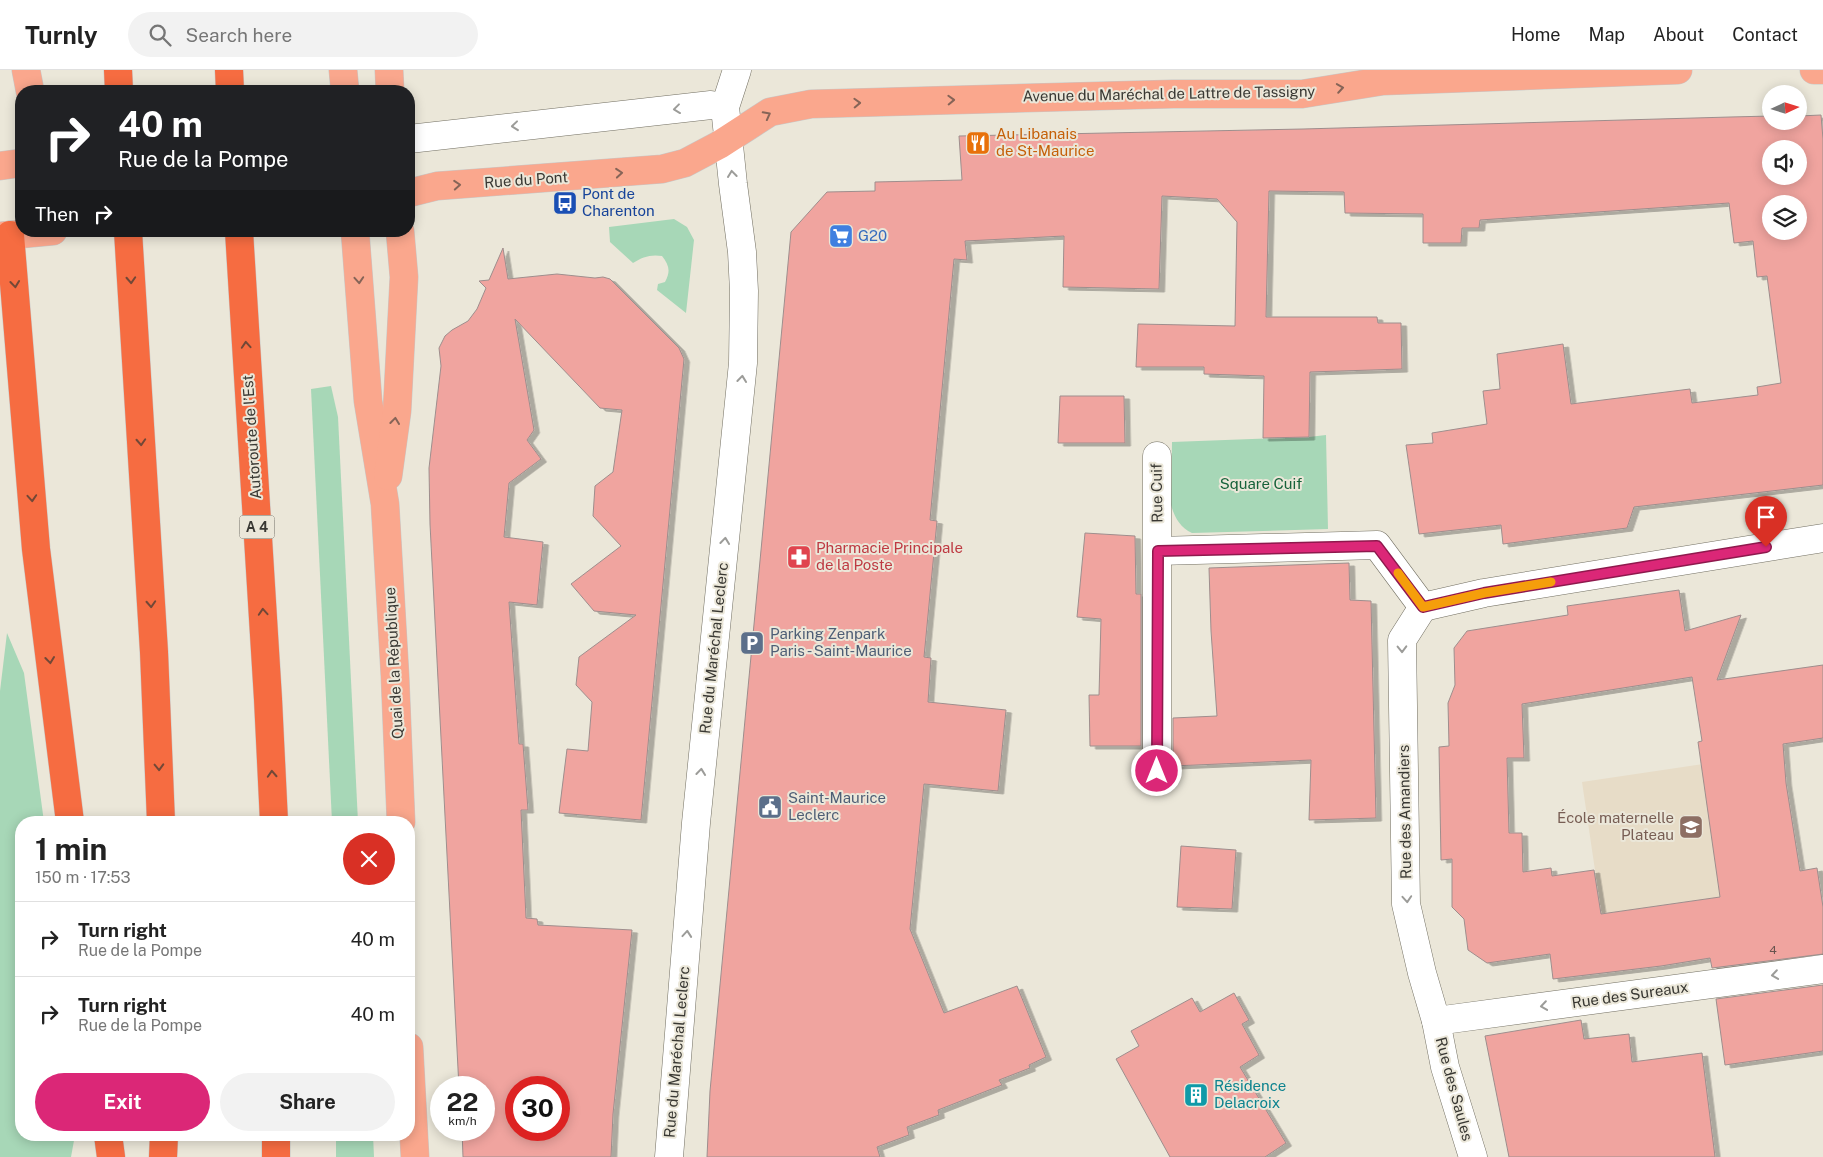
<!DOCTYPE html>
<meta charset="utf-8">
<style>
:root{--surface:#fff;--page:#f2f2f2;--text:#222;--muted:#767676;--line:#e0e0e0;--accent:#db2777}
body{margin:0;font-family:"Public Sans",sans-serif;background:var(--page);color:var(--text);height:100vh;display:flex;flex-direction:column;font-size:19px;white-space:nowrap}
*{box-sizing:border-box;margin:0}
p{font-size:16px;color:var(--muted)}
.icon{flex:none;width:28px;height:28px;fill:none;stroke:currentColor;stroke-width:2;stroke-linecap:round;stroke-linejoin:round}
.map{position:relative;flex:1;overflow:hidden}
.sheet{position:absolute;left:15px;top:746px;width:400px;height:325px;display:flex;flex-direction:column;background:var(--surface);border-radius:20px;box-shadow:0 2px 12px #0003}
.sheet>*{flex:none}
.guide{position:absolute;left:15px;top:15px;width:400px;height:152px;border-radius:20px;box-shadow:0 2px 12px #0003;background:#202124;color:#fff;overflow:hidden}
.needle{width:32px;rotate:86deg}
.controls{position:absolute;left:1762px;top:15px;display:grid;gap:10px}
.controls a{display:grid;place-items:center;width:45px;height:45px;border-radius:50%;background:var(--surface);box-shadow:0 2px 12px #0003;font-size:25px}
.speed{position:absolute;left:430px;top:1006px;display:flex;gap:10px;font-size:25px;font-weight:700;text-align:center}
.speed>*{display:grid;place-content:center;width:65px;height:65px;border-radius:50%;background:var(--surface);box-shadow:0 2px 12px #0003;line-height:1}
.speed small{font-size:12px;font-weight:400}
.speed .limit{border:8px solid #d22;background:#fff;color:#111}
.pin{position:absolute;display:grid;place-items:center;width:42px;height:42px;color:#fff;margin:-51px -21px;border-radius:50% 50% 50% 0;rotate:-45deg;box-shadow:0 0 5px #0007}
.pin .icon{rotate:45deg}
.me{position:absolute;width:55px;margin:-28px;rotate:0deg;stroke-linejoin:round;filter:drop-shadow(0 0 4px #0008)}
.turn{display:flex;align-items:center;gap:18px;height:105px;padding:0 20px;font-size:22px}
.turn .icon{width:65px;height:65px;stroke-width:2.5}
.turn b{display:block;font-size:35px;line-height:42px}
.then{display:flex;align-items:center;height:48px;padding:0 20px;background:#0003;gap:10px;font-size:19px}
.round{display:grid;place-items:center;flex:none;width:52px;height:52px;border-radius:26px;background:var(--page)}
.overview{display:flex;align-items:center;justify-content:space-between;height:85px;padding:0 20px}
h1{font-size:30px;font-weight:700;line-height:38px}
.cta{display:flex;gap:10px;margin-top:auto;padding:10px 20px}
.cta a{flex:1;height:58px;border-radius:30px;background:var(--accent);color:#fff;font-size:20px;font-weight:700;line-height:58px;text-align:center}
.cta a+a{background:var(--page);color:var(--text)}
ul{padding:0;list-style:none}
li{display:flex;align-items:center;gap:15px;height:75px;padding:0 20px;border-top:1px solid var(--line)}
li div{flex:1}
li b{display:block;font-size:19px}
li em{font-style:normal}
header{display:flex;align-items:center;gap:30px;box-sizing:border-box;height:70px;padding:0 25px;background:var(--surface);border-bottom:1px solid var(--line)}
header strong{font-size:24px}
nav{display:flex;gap:28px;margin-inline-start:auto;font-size:18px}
.search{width:350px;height:45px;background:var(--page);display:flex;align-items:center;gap:12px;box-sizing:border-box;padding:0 18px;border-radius:28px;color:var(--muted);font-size:19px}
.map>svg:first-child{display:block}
.education{fill:#e7dcc7}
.green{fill:#a7d7b7}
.building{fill:#f0a49f;stroke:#9e8e8d;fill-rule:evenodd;filter:url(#shadow)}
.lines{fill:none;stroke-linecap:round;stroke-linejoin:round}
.minor-casing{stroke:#726f62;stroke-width:29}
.major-casing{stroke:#c8c7c6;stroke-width:29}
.highway-casing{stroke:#c8c7c6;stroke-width:29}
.minor{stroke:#fff;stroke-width:28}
.major{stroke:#faa78d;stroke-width:28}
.highway{stroke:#f66c41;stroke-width:28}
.oneway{stroke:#866457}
.oneway2{stroke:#9c9c99}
.oneway3{stroke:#724837}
.route-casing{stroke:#8e194d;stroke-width:12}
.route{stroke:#db2777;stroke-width:9}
.slow{stroke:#f59e0b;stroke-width:9}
.labels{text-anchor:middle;stroke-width:4;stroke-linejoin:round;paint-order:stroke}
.number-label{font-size:12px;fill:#67534e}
.shield{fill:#ebe7d9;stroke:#6e6c65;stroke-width:1}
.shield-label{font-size:14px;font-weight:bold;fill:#393833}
.street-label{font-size:15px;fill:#393833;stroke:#ebe7d9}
.food-label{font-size:15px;fill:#c56008;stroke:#ebe7d9;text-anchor:start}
.transit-label{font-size:15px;fill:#164399;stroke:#ebe7d9;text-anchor:start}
.shop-label{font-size:15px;fill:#366cbe;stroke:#ebe7d9;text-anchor:start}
.park-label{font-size:15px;fill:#16623a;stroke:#ebe7d9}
.health-label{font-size:15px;fill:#be3a42;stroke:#ebe7d9;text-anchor:start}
.service-label{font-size:15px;fill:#4e5e75;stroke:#ebe7d9;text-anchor:start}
.education-label{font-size:15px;fill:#785e54;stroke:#ebe7d9;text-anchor:end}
.culture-label{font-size:15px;fill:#0d838f;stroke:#ebe7d9;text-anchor:start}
</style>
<header>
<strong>Turnly</strong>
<div class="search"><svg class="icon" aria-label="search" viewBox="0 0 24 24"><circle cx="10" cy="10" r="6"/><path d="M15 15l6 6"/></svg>Search here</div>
<nav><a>Home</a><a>Map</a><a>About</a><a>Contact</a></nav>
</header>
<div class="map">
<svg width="1823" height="1087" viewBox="0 0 1823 1087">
<defs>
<filter id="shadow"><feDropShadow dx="5.5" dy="3" stdDeviation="0" flood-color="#0004"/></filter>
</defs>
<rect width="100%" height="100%" fill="#ebe7d9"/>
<!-- education -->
<polygon class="education" points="1784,682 1786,713 1811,875 1610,902 1582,712"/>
<!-- green -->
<g class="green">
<path d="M674,149L687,157L694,170L686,243L657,220L658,214L665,212C671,201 669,195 662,186C651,184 642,187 633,193L610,172L609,157Z"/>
<polygon points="331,316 338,347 358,752 332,752 311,319"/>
<path d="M1326,365L1328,459L1192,463C1180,458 1174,446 1171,435L1172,372L1309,367Z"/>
<polygon points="7,563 24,603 44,752 21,752 21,1065 75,1065 71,1087 0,1087 0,621"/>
<polygon points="336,1065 373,1065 374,1087 336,1087"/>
</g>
<!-- building -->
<g class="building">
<path d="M1821,45L1823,69V415L1634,437L1627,458L1503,474L1501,455L1419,464L1406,375L1433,373L1432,363L1487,354L1483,321L1500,319L1497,284L1563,274L1571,334L1690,319L1692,333L1758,325L1757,317L1781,313L1767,206L1757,207L1753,171L1734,173L1729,133L1480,150L1479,158H1462L1461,173H1423V144L1345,143L1344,122L1269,121L1266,247H1377L1378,253H1401L1402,299L1310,302L1309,367L1263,368L1264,306L1204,304V297H1136L1138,254L1235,256L1237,152L1217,129L1162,126L1159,219L1063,217L1064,166L965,171L967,190L954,189L930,450L937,451L924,587L931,588L928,632L1006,640L998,721L924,714L910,859L944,943L1017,916L1046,987L1029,995L1030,998L999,1010L1002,1015L938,1040L939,1045L907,1057L909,1065L877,1077L880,1087H707L710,1021L791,162L827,122L875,121V112L962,110L959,66L1303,59L1730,47L1771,46V51H1799V46ZM1771,79H1799V106H1771ZM1771,134H1799V161H1771Z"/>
<path d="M503,178L508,209L557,204L595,208L603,207L610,209L679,278L684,289L641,750L559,743L567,679L588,681L592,632L576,615L579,587L636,545L594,541L571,514L621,476L593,446L595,416L613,402L622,340L600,338L515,249L534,360L527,370L541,389L509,413L504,467L543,472L537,535L509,532L519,674H523L528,740H521L526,848L537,849L538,855L632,860L613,1044L611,1087H463L462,1060H484V1018H459L430,454L429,398L441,296L439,278L445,266L452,260L468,251L477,239L486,218L479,211L489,210ZM516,1018H559V1060H516Z"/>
<polygon points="1060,326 1124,326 1125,373 1058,373"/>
<polygon points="1085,463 1135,466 1136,524 1141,524 1141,676 1090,676 1089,625 1099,625 1101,549 1077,547"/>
<polygon points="1349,493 1350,530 1371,531 1376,748 1309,750 1311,690 1173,696 1173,648 1217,646 1211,561 1209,498"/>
<path d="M1679,520L1685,561L1741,545L1717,610L1823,595V668L1783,674L1786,713L1800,801L1817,798L1823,837V884L1712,898L1710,888L1661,896L1553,909L1550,884L1487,893L1468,880L1464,849L1452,837V789L1441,790L1439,677L1449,676L1448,633L1455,615L1454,578L1467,561L1568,545L1567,536ZM1692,607L1702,671L1698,672L1720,827L1601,844L1594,800L1552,806L1551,798L1523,802L1522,763H1509L1507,688H1524L1522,634Z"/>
<polygon points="1181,776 1236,780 1232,839 1177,837"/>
<polygon points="1823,915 1823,981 1725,995 1716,929"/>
<polygon points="1234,923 1249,950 1242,954 1259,985 1240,997 1286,1073 1265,1087 1170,1087 1116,989 1139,976 1131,961 1192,928 1200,942"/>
<polygon points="1581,950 1584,969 1629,964 1632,992 1702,983 1715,1087 1509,1087 1485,966"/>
</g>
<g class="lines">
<defs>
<g id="minor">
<polyline points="409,69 711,35 725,37"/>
<polyline points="1157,386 1157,701"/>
<polyline points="1158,481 1377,475 1423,537 1484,523 1823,468"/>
<polyline points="1423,537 1402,570 1406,834 1422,903 1436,951 1445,997 1473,1087"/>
<polyline points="1436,951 1823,899"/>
<polyline points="669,1087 696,753 743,293 744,221 742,182 733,114 725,37 737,0"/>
</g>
<g id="major">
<polyline points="26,0 30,21"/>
<polyline points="343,0 345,21"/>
<polyline points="389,0 390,21"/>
<polyline points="1814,0 1823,0"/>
<polyline points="0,96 21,93"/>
<polyline points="409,123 437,116 662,99 685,93 719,75 770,42 811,34 1173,24 1302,24 1383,11 1678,0"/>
<polyline points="355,161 368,331 385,434 395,606 401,752"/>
<polyline points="0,166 53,161"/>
<polyline points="388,406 397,341 404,207 400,161"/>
<polyline points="409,977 415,1087"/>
</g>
<g id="highway">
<polyline points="118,0 119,21"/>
<polyline points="229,0 230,21"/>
<polyline points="128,161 154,582 161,752"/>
<polyline points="239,161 268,629 274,752"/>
<polyline points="10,165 36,479 70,752"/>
<polyline points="108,1065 111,1087"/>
<polyline points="163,1087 164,1065"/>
<polyline points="276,1087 276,1065"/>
</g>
</defs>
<!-- minor casing -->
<use href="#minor" class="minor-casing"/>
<!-- major casing -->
<use href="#major" class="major-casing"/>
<!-- highway casing -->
<use href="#highway" class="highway-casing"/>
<!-- minor -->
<use href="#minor" class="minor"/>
<!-- major -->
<use href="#major" class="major"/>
<!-- highway -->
<use href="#highway" class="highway"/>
</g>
<!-- one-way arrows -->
<defs><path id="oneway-chevron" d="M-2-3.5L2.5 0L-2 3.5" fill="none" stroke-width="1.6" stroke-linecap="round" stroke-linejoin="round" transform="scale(1.25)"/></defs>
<g class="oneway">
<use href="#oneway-chevron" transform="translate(1340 18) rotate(-9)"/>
<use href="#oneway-chevron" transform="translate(951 30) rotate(-2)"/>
<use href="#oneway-chevron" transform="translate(857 33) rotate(-2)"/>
<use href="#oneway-chevron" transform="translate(767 45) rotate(-28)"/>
<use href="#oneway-chevron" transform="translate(619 103) rotate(-5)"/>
<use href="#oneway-chevron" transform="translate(457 115) rotate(-4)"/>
<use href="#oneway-chevron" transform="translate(359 210) rotate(86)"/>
<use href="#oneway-chevron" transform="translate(395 351) rotate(-83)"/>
</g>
<g class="oneway2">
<use href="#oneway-chevron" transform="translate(677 39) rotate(173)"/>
<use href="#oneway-chevron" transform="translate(515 56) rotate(174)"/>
<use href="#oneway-chevron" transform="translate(732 104) rotate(-97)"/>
<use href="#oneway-chevron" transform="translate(742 309) rotate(-84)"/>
<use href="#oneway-chevron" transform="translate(725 471) rotate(-84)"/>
<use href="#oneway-chevron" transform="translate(1402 579) rotate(89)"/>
<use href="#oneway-chevron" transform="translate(701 702) rotate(-84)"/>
<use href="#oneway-chevron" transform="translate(1407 829) rotate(86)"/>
<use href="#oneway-chevron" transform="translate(687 864) rotate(-85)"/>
<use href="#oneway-chevron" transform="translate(1775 905) rotate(172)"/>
<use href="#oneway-chevron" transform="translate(1544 936) rotate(172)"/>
</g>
<g class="oneway3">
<use href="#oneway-chevron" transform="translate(131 210) rotate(87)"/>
<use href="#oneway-chevron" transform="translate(15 214) rotate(84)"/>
<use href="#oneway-chevron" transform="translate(246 275) rotate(-94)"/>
<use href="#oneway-chevron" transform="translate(141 372) rotate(87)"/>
<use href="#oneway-chevron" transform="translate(32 428) rotate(86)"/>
<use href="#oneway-chevron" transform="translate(151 534) rotate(87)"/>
<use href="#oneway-chevron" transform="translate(263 542) rotate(-94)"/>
<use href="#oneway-chevron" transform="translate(50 590) rotate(83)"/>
<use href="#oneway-chevron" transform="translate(159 697) rotate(88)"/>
<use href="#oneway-chevron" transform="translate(272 704) rotate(-93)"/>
</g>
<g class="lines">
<defs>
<polyline id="route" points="1157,701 1158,481 1377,476 1423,537 1484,523 1766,477"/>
</defs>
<!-- route casing -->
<use href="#route" class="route-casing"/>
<!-- route -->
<use href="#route" class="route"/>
<!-- slow -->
<polyline class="slow" points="1398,503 1423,537 1484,523 1551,512"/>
</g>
<!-- icons -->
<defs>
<symbol id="restaurant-square" viewBox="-11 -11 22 22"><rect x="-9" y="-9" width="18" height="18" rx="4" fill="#e8710a" stroke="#ebe7d9"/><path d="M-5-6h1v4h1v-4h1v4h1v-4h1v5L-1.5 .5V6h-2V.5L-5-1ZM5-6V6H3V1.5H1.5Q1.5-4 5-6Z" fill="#fff"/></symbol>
<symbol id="bus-square" viewBox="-11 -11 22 22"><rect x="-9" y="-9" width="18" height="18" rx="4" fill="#1a4fb4" stroke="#ebe7d9"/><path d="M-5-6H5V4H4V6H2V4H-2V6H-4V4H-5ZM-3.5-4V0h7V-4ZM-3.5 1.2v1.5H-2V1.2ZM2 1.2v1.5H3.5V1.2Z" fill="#fff"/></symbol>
<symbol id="supermarket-square" viewBox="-11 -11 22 22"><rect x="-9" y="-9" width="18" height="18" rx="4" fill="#3f7fe0" stroke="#ebe7d9"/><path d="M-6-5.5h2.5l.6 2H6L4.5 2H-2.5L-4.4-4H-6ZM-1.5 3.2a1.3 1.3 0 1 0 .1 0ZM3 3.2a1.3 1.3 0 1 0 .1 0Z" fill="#fff"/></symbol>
<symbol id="pharmacy-square" viewBox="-11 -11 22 22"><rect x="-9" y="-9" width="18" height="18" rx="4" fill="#e0444e" stroke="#ebe7d9"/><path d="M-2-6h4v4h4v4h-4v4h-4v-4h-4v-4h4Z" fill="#fff"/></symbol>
<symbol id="parking-square" viewBox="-11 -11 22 22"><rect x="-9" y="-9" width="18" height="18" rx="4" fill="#5c6f8a" stroke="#ebe7d9"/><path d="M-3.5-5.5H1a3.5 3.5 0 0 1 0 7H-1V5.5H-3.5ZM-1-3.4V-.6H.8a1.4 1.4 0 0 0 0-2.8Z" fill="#fff"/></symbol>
<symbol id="civic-square" viewBox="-11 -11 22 22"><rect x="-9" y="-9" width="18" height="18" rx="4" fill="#5c6f8a" stroke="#ebe7d9"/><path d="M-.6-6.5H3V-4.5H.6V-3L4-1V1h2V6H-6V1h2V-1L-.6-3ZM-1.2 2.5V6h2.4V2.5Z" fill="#fff"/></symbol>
<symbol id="school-square" viewBox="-11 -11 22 22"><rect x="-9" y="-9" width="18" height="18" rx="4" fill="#8d6e63" stroke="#ebe7d9"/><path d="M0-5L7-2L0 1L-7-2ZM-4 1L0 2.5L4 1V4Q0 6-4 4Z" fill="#fff"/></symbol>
<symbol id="building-square" viewBox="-11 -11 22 22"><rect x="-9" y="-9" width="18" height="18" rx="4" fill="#0f9aa8" stroke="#ebe7d9"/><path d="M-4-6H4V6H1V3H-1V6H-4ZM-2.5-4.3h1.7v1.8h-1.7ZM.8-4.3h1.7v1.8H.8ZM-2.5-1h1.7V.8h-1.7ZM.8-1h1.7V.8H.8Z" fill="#fff"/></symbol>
</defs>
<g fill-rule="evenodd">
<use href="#restaurant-square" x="964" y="59" width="28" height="28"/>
<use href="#bus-square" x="551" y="119" width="28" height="28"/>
<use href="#supermarket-square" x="827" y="152" width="28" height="28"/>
<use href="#pharmacy-square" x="785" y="473" width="28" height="28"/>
<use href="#parking-square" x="738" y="559" width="28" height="28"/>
<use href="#civic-square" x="756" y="723" width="28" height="28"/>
<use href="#school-square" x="1677" y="743" width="28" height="28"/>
<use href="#building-square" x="1182" y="1011" width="28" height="28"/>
</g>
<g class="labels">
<!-- number labels -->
<g class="number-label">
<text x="1773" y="884">4</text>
</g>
<!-- shield labels -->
<rect class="shield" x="239.5" y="445.5" width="35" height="23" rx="4"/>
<g class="shield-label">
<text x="257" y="462">A 4</text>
</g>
<!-- street labels -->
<g class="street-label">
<text transform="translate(1169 24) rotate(-1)" y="5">Avenue du Maréchal de Lattre de Tassigny</text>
<text transform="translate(526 110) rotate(-4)" y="5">Rue du Pont</text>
<text transform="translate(252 367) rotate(-94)" y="5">Autoroute de l’Est</text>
<text transform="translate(1157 423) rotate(-91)" y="5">Rue Cuif</text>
<text transform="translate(714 578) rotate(-84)" y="5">Rue du Maréchal Leclerc</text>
<text transform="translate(394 593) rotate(-93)" y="5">Quai de la République</text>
<text transform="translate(1405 742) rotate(-91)" y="5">Rue des Amandiers</text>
<text transform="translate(1630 925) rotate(-8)" y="5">Rue des Sureaux</text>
<text transform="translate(677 982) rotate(-85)" y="5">Rue du Maréchal Leclerc</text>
<text transform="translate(1454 1019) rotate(75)" y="5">Rue des Saules</text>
</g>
<!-- food labels -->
<g class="food-label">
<text x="996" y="69">Au Libanais<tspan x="996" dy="17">de St-Maurice</tspan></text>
</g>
<!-- transit labels -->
<g class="transit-label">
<text x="582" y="129">Pont de<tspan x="582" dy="17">Charenton</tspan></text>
</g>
<!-- shop labels -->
<g class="shop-label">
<text x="858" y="171">G20</text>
</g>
<!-- park labels -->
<g class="park-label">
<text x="1261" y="419">Square Cuif</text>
</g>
<!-- health labels -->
<g class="health-label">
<text x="816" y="483">Pharmacie Principale<tspan x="816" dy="17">de la Poste</tspan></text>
</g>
<!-- service labels -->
<g class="service-label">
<text x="770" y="569">Parking Zenpark<tspan x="770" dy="17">Paris - Saint-Maurice</tspan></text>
<text x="788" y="733">Saint-Maurice<tspan x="788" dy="17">Leclerc</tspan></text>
</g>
<!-- education labels -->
<g class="education-label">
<text x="1674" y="753">École maternelle<tspan x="1674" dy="17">Plateau</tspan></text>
</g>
<!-- culture labels -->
<g class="culture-label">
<text x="1214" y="1021">Résidence<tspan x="1214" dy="17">Delacroix</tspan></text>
</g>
</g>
</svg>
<div class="controls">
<a><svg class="needle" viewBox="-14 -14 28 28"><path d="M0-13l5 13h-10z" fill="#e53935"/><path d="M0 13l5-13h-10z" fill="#767676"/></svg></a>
<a><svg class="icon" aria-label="sound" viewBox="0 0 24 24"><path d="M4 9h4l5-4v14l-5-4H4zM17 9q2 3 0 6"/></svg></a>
<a><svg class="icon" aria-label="layers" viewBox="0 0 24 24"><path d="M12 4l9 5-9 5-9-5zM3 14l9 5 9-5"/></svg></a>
</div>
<div class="speed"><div>22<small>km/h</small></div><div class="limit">30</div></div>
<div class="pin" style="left:1766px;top:477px;background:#d93025"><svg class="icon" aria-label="arrive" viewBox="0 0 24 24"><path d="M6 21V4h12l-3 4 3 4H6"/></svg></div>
<svg class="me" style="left:1157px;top:701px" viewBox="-20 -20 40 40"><circle r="17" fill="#db2777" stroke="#fff" stroke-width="3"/><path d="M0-11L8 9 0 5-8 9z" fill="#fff"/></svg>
<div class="guide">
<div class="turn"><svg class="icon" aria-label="right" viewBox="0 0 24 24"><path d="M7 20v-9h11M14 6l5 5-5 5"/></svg><div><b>40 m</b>Rue de la Pompe</div></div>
<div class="then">Then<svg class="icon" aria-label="right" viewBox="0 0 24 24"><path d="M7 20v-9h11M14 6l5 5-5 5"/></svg></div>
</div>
<section class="sheet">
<div class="overview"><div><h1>1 min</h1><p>150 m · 17:53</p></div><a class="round" style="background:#d93025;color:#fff"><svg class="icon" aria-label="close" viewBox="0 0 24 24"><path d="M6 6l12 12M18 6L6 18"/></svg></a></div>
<ul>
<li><svg class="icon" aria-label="right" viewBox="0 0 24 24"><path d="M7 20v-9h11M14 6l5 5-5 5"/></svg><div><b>Turn right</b><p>Rue de la Pompe</p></div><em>40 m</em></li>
<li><svg class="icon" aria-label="right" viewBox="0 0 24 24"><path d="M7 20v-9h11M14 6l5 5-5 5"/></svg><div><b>Turn right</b><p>Rue de la Pompe</p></div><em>40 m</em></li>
</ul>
<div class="cta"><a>Exit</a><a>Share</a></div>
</section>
</div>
